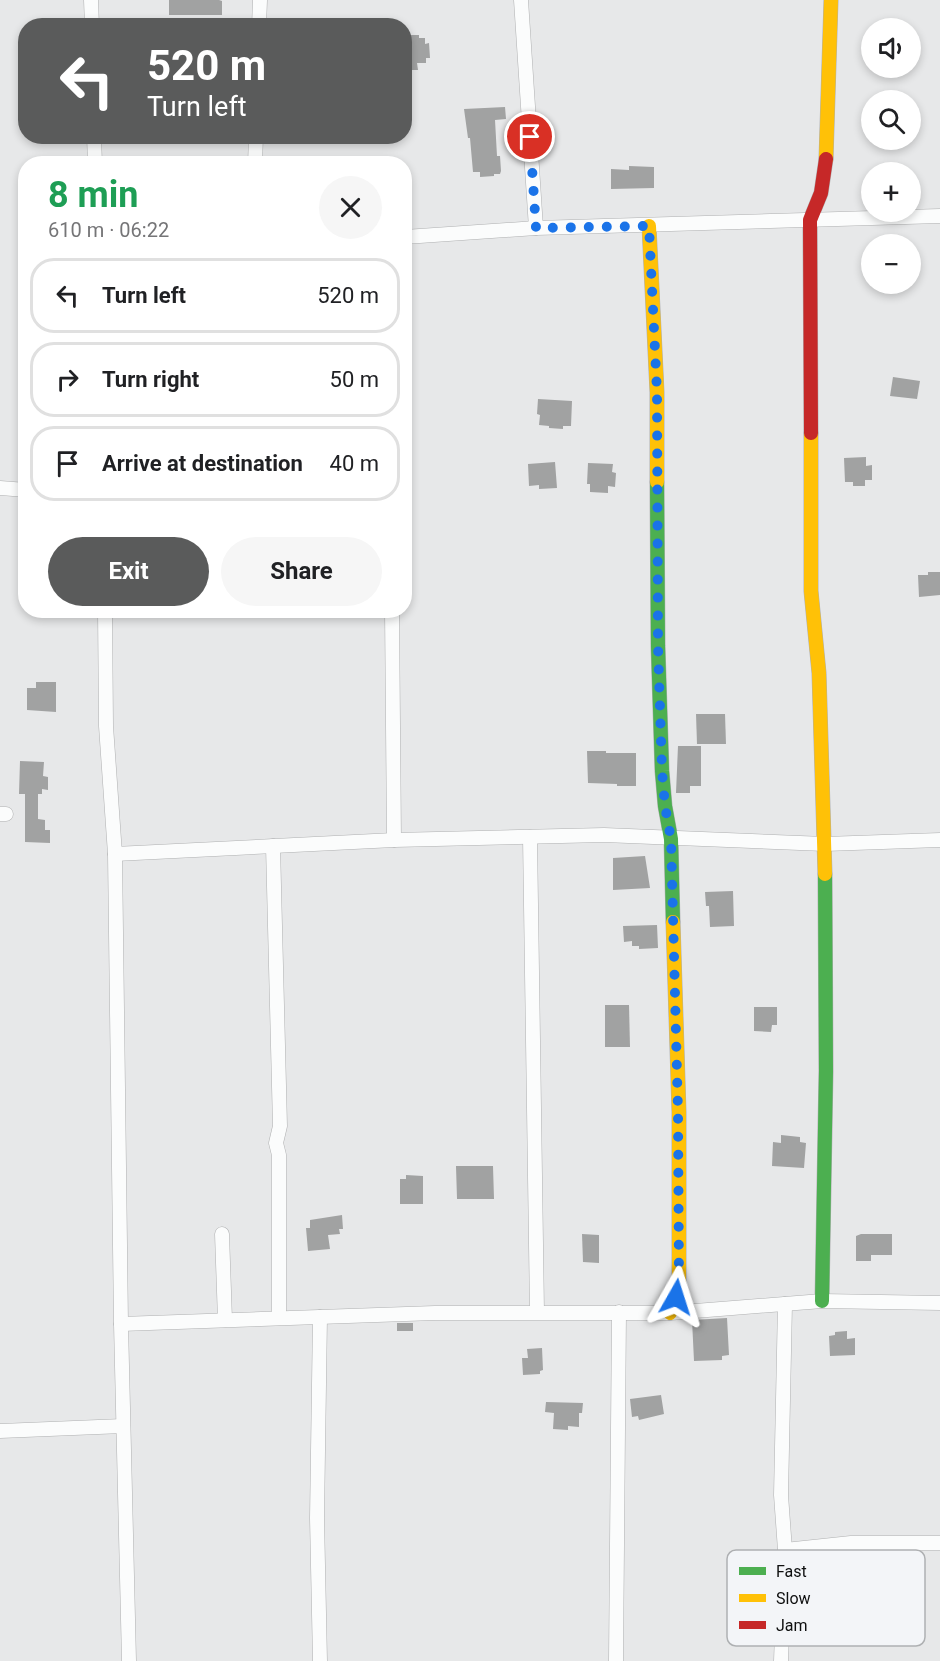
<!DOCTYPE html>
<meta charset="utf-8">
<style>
:root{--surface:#fff;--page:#f6f6f6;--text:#202124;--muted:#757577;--line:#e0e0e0;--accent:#5a5b5b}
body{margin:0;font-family:Roboto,sans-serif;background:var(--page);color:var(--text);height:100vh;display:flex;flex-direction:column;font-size:22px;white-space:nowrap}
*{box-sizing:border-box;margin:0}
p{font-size:20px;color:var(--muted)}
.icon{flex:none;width:33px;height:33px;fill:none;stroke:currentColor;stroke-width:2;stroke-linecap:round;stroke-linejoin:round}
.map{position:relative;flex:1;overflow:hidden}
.details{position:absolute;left:18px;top:156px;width:394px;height:462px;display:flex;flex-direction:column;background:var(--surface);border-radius:24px;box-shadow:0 3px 9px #0003}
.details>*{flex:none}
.guide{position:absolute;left:18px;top:18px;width:394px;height:126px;border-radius:24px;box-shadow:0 3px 9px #0003;background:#5a5b5b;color:#fff;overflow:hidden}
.buttons{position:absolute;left:861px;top:18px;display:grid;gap:12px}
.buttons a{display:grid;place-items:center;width:60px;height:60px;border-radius:50%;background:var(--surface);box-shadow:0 3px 9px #0003;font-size:30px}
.pin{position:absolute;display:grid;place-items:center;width:51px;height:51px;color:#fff;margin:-26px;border:3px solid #fff;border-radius:50%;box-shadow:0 2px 6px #0007}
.me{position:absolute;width:66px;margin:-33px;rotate:6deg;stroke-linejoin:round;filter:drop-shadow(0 0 4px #0008)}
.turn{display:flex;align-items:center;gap:21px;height:126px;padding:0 30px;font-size:27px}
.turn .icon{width:78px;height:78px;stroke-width:2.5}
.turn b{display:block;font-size:42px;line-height:51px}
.round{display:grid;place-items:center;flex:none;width:63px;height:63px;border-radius:32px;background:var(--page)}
.overview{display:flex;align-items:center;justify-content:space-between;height:102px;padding:0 30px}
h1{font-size:36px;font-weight:700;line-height:45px;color:#1e9e55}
.button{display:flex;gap:12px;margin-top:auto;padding:12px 30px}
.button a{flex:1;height:69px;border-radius:36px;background:var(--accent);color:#fff;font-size:24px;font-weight:700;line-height:69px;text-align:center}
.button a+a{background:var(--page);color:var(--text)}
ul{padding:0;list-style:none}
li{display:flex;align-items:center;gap:18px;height:75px;margin:0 12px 9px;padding:0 18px;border:3px solid var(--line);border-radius:24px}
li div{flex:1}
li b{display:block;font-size:22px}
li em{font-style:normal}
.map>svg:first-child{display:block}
.building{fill:#a1a2a2}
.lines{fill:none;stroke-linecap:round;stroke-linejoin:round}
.street-casing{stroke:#afb0b1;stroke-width:15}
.fast-casing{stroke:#afb0b1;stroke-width:15}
.slow-casing{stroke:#afb0b1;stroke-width:15}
.jam-casing{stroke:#afb0b1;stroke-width:15}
.street{stroke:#fbfcfc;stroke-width:14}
.fast{stroke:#4caf50;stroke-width:14}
.slow{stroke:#ffc107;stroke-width:14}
.jam{stroke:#c62828;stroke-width:14}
.route{stroke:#1a73e8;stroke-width:10;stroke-dasharray:0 18}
.key{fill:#f3f5f8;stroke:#aeb0b2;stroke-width:1.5}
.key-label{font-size:16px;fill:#0e0f0f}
</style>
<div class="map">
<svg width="940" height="1661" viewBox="0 0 940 1661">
<rect width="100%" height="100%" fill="#e7e8e9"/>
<!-- building -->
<g class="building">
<polygon points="169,0 219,0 222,1 222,15 169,15"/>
<polygon points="405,35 419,35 419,38 425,38 425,44 429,43 430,58 426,58 426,63 417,63 418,70 405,70"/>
<polygon points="505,107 506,119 495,120 497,156 500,156 501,171 500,174 494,174 494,176 480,177 480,172 473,172 470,138 468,138 464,109"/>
<polygon points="629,166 654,167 654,188 611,189 611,169 629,170"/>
<polygon points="893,377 920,381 917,399 890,396"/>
<polygon points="538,399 572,401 571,426 563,426 563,429 549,428 549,426 539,425 540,415 537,414"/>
<polygon points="866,457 866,466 872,465 872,480 865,480 865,486 853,486 853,482 845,482 844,458"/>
<polygon points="555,462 557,488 539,489 539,485 529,486 528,464"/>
<polygon points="588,463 613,464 612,472 616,473 615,487 608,486 608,493 590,492 590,484 587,484"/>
<polygon points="928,572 940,572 940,595 919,597 918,575 928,575"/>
<polygon points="36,682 56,682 56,712 27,710 27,688 36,688"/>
<polygon points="696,714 725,714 726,744 697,744"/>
<polygon points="678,746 701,746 701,786 690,786 690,793 676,793"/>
<polygon points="587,751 606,751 606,753 636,753 636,786 617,786 617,784 588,783"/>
<polygon points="20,761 44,762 43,776 48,777 48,790 42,789 42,794 38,794 38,819 45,820 45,830 50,830 50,843 25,842 25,794 19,794"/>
<polygon points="645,856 650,888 613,890 613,858"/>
<polygon points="733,891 734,926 710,927 709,906 706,906 705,892"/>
<polygon points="657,925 658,948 639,949 639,946 632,946 632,941 624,942 623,926"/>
<polygon points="605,1005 629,1005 630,1047 605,1047"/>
<polygon points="754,1007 777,1007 777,1025 772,1025 771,1032 754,1031"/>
<polygon points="781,1135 800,1137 800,1142 806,1143 804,1168 772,1166 773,1142 781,1143"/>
<polygon points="456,1166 493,1166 494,1199 457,1199"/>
<polygon points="406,1175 423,1176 423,1204 400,1204 400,1179 406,1179"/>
<polygon points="342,1215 343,1229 339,1229 340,1234 328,1235 330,1249 308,1251 306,1228 310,1228 310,1220"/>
<polygon points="582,1234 599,1235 599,1263 583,1262"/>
<polygon points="861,1234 892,1234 892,1255 871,1255 871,1261 856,1261 856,1236"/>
<polygon points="727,1318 729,1355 722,1356 722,1360 694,1361 692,1320"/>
<rect x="397" y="1323" width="16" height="8"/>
<polygon points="847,1331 847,1339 855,1338 855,1355 830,1356 829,1336 835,1335 835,1332"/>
<polygon points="542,1348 543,1370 540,1371 540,1374 523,1375 522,1358 528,1358 527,1349"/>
<polygon points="661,1395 664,1414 639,1420 638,1416 632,1417 630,1399"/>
<polygon points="546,1402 583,1403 582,1413 579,1413 579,1427 568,1426 568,1430 553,1429 554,1413 545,1412"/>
</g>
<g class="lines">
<defs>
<g id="street">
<polyline points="91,0 92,26"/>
<polyline points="521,0 536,228"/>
<polyline points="259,26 260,0"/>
<polyline points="94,136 95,164"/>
<polyline points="255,164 256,136"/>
<polyline points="405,237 536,228 940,216"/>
<polyline points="0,488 26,490"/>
<polyline points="105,610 106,726 115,854 121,1324 129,1661"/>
<polyline points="392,610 394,840"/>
<polyline points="0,814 6,814"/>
<polyline points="530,837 537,1312"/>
<polyline points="273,846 280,1126 276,1143 279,1155 279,1318"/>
<polyline points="115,854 394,840 604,835 825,844 940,840"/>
<polyline points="222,1234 225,1320"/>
<polyline points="320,1317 317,1518 320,1661"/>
<polyline points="121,1324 435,1313 670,1313 822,1301 940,1303"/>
<polyline points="0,1431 123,1426"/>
<polyline points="785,1550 851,1543 940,1543"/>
<polyline points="616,1661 619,1312"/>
<polyline points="781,1661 785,1550 781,1495 785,1304"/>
</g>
<g id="fast">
<polyline points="657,482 658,646 662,771 665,806 671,839 673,922"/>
<polyline points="822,1301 826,1071 825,874"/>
</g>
<g id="slow">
<polyline points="826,159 831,0"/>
<polyline points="649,226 657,392 657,482"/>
<polyline points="811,433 811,591 819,673 825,874"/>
<polyline points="670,1313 679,1282 679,1112 673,922"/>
</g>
<polyline id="jam" points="811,433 810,220 821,193 826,159"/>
</defs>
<!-- street casing -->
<use href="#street" class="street-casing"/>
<!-- fast casing -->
<use href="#fast" class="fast-casing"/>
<!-- slow casing -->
<use href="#slow" class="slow-casing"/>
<!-- jam casing -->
<use href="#jam" class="jam-casing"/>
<!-- street -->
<use href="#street" class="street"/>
<!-- fast -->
<use href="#fast" class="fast"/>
<!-- slow -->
<use href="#slow" class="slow"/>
<!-- jam -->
<use href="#jam" class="jam"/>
</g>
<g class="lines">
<!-- route -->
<polyline class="route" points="530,137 536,228 649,226 657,392 658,646 662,771 665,806 671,839 678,1112 679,1282 676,1297"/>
</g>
<!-- legend -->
<rect x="727" y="1550" width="198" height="96" rx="9" class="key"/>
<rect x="739" y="1567" width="27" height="8" fill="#4caf50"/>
<rect x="739" y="1594" width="27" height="8" fill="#ffc107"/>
<rect x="739" y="1621" width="27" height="8" fill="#c62828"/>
<g class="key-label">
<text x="776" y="1577">Fast</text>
<text x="776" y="1604">Slow</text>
<text x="776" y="1631">Jam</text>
</g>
</svg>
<div class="buttons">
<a><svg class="icon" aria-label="sound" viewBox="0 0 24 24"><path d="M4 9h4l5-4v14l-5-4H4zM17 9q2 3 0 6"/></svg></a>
<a><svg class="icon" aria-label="search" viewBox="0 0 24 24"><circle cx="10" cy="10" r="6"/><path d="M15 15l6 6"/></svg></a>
<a>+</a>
<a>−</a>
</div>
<div class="pin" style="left:530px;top:137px;background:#d93025"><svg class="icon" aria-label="arrive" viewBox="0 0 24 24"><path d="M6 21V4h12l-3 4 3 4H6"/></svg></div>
<svg class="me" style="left:676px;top:1297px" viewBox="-20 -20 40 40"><path d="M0-17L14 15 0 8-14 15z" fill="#1a73e8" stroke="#fff" stroke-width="4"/></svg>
<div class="guide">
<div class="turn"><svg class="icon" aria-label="left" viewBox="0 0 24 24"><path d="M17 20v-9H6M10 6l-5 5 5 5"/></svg><div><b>520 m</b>Turn left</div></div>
</div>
<section class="details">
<div class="overview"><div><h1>8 min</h1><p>610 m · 06:22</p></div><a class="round"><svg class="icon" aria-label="close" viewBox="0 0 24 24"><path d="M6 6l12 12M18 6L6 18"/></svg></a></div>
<ul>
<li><svg class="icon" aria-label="left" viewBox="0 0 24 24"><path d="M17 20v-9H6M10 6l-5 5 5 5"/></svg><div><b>Turn left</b></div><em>520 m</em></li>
<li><svg class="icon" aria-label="right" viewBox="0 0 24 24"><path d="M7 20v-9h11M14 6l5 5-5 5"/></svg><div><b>Turn right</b></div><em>50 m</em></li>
<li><svg class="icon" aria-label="arrive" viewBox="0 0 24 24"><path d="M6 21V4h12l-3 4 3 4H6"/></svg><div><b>Arrive at destination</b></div><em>40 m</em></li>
</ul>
<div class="button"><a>Exit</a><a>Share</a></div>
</section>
</div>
